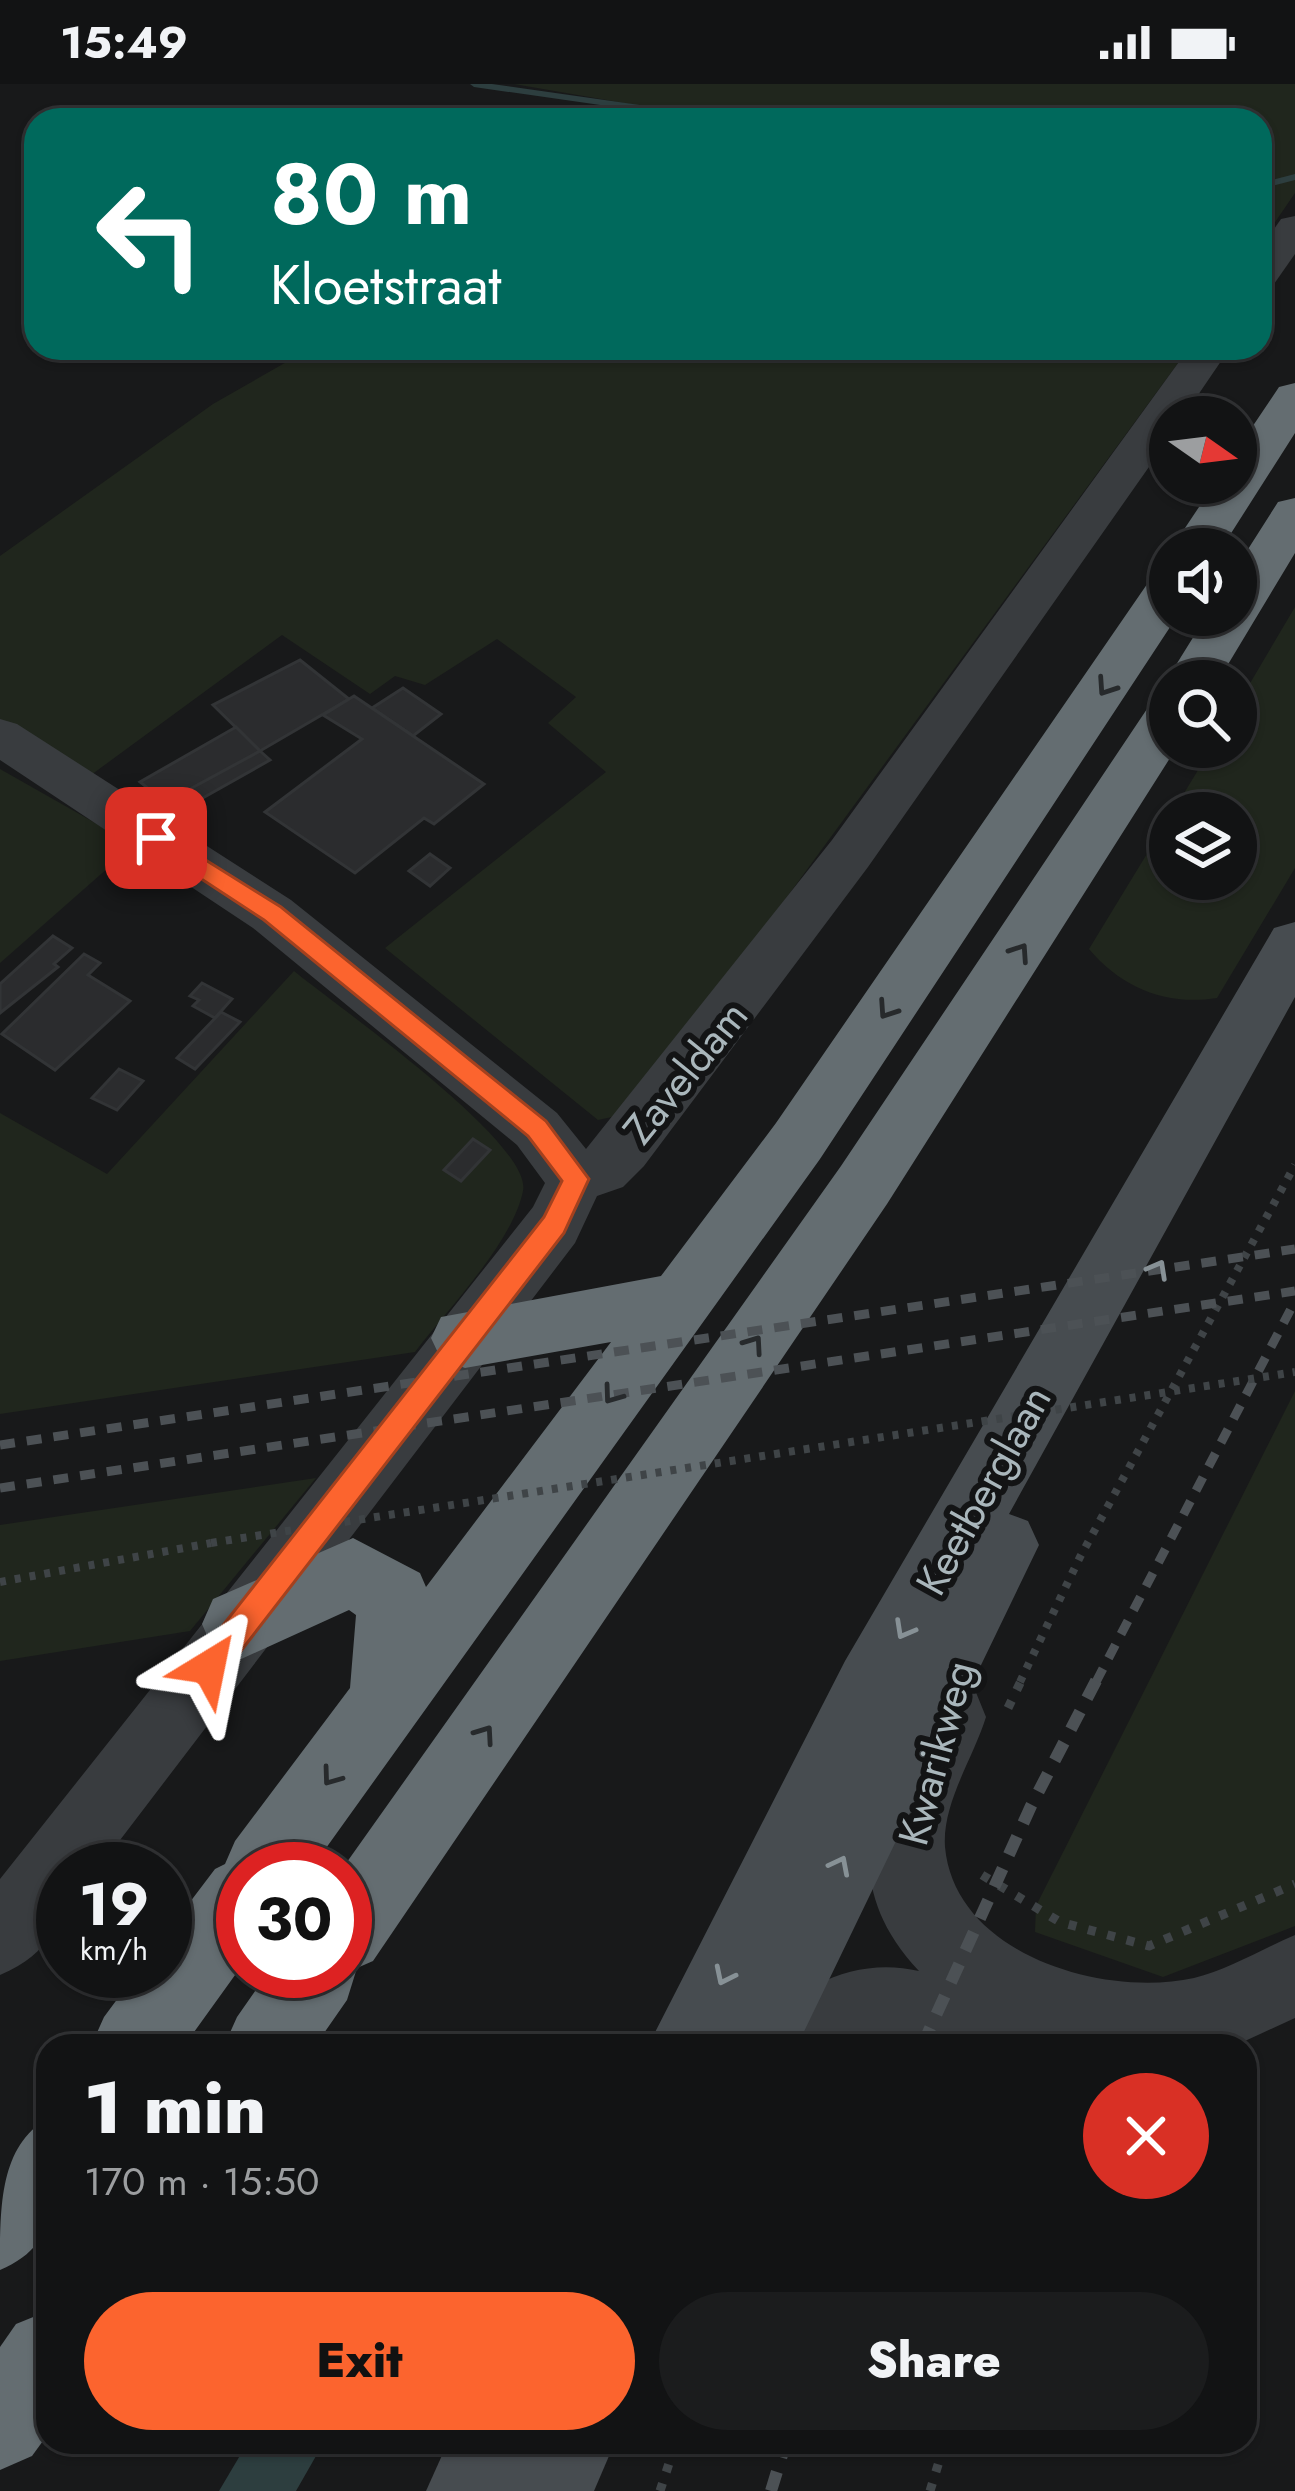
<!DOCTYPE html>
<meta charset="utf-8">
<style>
:root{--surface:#121314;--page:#1b1c1d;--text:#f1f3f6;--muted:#9c9ea0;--line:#313234;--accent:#fc642e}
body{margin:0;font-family:Jost,sans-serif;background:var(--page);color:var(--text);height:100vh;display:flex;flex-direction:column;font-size:45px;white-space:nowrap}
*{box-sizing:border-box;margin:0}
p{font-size:39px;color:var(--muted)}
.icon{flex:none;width:66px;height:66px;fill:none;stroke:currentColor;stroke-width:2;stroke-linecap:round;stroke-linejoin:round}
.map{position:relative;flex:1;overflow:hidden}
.details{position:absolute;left:36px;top:1950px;width:1221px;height:420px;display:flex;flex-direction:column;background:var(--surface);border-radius:36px;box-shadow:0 3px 9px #0004,0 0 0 3px var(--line)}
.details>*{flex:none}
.banner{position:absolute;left:24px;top:24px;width:1248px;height:252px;border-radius:36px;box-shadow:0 3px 9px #0004,0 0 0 3px var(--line);background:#00695c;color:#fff;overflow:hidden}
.needle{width:78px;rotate:104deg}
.controls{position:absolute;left:1149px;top:312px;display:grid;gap:24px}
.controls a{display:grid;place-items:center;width:108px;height:108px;border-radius:50%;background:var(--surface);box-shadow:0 3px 9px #0004,0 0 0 3px var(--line);font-size:60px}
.speed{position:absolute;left:36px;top:1758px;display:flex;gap:24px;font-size:60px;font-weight:700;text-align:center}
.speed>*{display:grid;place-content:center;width:156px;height:156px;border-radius:50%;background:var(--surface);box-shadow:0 3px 9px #0004,0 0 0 3px var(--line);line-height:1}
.speed small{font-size:30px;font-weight:400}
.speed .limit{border:18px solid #d22;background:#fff;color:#111}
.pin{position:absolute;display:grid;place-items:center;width:102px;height:102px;color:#fff;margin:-51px;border-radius:24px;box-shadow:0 6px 18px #0006}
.me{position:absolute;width:132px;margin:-66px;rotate:35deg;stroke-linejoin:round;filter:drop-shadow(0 0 9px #0008)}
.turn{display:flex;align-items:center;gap:42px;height:252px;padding:0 48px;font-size:54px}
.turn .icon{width:156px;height:156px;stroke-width:2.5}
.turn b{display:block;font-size:84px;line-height:102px}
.round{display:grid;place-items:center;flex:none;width:126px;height:126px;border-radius:63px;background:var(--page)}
.overview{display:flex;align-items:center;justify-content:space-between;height:204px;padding:0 48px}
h1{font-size:72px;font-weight:800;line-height:90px}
.primary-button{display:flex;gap:24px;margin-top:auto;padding:24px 48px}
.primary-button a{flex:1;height:138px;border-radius:72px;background:var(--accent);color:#111;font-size:48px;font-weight:800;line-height:138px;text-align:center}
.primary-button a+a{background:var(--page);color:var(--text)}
.status{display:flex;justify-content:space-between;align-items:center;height:84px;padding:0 60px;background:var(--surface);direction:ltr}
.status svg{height:33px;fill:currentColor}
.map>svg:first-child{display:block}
.green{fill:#20261d}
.water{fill:#2d3e3f}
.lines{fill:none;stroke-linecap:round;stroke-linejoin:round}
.stream{fill:#2d3e3f;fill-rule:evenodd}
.building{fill:#2b2c2e;stroke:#323436;stroke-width:3}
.path-far1{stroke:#3f4447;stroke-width:8;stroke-dasharray:6 9;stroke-linecap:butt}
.path{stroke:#3f4447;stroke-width:9;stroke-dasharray:8 12;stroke-linecap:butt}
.minor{fill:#393c3f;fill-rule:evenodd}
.tertiary{fill:#393c3f;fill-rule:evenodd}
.secondary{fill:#474c50;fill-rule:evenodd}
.motorway{fill:#646d71;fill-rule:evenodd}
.rail-far1{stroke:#4c5155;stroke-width:9;stroke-dasharray:15 12;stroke-linecap:butt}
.rail{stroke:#4c5155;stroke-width:12;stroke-dasharray:20 15;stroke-linecap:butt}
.path-bridge{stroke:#3f4447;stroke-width:8;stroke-dasharray:6 9;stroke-linecap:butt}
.oneway{stroke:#272a2c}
.oneway2{stroke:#879196}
.route{fill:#fc642e;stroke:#a4411e;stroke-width:3}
.labels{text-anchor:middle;stroke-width:12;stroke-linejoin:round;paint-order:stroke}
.street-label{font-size:42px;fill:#a9b6bb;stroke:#131415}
</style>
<div class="status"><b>15:49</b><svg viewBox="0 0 49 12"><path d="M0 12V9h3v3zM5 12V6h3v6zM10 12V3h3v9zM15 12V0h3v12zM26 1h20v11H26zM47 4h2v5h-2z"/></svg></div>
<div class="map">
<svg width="1295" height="2407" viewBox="0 0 1295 2407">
<rect width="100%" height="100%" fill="#18191a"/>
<!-- green -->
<g class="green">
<polygon points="514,0 1295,0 1295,109 1260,160 1260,36 640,36 653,24"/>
<polygon points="311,264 1189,264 655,993 621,1031 598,1036 385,864 606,688 548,639 576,613 497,555 425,601 395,592 370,610 282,551 91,691 0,638 0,472 213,320"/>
<path d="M1295,523V784L1217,914C1166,922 1122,904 1089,865L1170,732V795H1236V729H1172L1212,663H1236V623Z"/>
<polygon points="0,685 134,761 0,879"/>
<path d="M294,887C334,920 533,1059 523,1107C513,1158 447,1226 415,1268L0,1330V1029L107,1090Z"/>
<polygon points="1295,1307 1295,1842 1163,1893 1035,1848 1036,1822"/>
<polygon points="316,1394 190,1547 0,1577 0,1441"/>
</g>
<!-- water -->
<polygon class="water" points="248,2358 324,2358 296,2407 219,2407"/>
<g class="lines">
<!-- stream -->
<g class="stream">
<polygon points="470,0 492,0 724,33 729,36 705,36 474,3"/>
<polygon points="1295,90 1295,96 1260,105 1260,99"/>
</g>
</g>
<!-- building -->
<g class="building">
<polygon points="300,576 349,615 260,667 213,621"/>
<polygon points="403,604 441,630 413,652 372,624"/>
<polygon points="354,612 484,700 434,740 424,734 355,789 265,728 362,655 323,631"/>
<polygon points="236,643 260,667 210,698 167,719 140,698"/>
<polygon points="260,667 270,676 201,715 190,705"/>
<polygon points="430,770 450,784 430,802 409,787"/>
<polygon points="53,852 72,864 54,880 58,883 0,929 0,900"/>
<polygon points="84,870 100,879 88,891 130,917 55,986 2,950"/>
<polygon points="202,899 232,915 215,934 193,922 199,916 190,912"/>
<polygon points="221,928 240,938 195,985 177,974"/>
<polygon points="119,985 143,997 117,1026 92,1014"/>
<polygon points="473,1055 490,1066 461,1097 444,1086"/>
</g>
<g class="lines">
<!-- path-far1 -->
<g class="path-far1">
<polyline points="0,1498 211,1459"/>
<polyline points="1020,1598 1080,1473 1295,1081"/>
</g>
<!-- path -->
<g class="path">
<polyline points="1008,1624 1022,1595"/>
<polyline points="982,1791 1060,1838 1149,1862 1295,1800"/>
<polyline points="660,2407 676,2358"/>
<polyline points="930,2407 945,2358"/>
</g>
<!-- minor -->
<g class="minor">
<polygon points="1295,132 1295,170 1274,200 1260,204 1260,165 1281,135"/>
<path d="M1189,264H1230L1183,333H1170V353L868,783L644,1082L623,1103L597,1112L575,1159L98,1785H63C63,1837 52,1869 0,1891V1795L533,1123L545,1099L517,1061L253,844L0,676V635L17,640L291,816L557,1029L586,1065L832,756Z"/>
</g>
<!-- tertiary -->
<path class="tertiary" d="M948,1595L975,1606L986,1633C973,1675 942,1719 945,1763C955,1871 1104,1914 1194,1894C1228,1886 1262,1865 1295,1851V1934L1234,1962H761C786,1902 856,1872 919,1887C830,1792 879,1707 921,1606Z"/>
<!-- secondary -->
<g class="secondary">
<polygon points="1295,838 1295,913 1009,1430 1028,1437 1039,1461 797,1962 648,1962 845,1577 1274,844"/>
<polygon points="448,2358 615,2358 594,2407 426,2407"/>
</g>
<!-- motorway -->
<g class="motorway">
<polygon points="1295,299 1295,349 1221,465 1171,465 1215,399 1236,399 1236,367 1279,303"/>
<polygon points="1295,414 1295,469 1218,597 1170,597 1170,604 1166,597 1207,531 1236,531 1236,484 1278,418"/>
<polygon points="1170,488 1170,531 1178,531 820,1075 311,1785 243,1785 243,1880 184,1962 91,1962 104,1933 138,1887 165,1887 165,1851 215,1785 225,1780 235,1757 350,1604 356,1531 349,1526 239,1576 213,1565 202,1540 213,1515 353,1454 420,1489 426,1503 611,1258 465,1284 441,1275 431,1254 441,1233 661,1192 776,1039 1152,493"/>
<polygon points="1170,613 1170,663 1177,663 887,1120 373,1877 357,1884 347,1916 315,1962 224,1962 237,1933 269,1887 345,1887 342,1785 841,1082 1151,619"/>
<path d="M48,2034C48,2100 70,2157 0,2186C0,2119 0,2063 48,2034Z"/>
<polygon points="48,2227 48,2350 32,2372 0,2386 0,2263 16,2240"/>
</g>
<!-- rail-far1 -->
<g class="rail-far1">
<polyline points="0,1361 1295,1165"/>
<polyline points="0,1404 1295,1207"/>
<polyline points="1096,1598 1295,1217"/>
</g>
<!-- rail -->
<g class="rail">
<polyline points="922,1962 1031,1722 1097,1595"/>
<polyline points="771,2407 786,2358"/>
</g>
<!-- path-bridge -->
<polyline class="path-bridge" points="211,1459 1295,1288"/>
</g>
<!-- one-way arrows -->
<defs><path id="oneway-chevron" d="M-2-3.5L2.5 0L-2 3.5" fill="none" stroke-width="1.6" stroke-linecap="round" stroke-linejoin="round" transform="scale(3)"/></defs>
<g class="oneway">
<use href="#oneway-chevron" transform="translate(1106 603) rotate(124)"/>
<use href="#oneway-chevron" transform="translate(1020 868) rotate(-56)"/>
<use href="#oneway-chevron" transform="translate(887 926) rotate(124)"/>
<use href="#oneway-chevron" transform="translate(754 1260) rotate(-55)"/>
<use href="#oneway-chevron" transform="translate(612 1311) rotate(126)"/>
<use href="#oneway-chevron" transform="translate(485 1650) rotate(-55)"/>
<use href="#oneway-chevron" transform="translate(331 1693) rotate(126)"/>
</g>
<g class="oneway2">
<use href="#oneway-chevron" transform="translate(1158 1185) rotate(-61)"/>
<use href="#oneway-chevron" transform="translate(904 1546) rotate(119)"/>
<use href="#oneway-chevron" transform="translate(840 1781) rotate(-63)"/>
<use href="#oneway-chevron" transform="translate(724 1892) rotate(116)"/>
</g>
<!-- route -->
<polygon class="route" points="156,745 281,823 480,984 546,1037 589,1095 564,1149 220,1594 209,1598 198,1594 193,1583 198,1573 544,1133 562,1097 528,1052 264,836 148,760 148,748"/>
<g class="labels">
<!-- street labels -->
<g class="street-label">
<text transform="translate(685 988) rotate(-51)" y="15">Zaveldam</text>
<text transform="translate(983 1406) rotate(-61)" y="15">Keetberglaan</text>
<text transform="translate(936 1669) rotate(-75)" y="15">Kwarikweg</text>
</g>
</g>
</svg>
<div class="controls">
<a><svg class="needle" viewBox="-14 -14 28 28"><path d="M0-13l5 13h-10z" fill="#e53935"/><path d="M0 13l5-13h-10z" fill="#9c9ea0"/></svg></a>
<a><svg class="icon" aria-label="sound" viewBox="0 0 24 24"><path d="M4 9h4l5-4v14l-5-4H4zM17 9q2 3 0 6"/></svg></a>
<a><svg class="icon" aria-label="search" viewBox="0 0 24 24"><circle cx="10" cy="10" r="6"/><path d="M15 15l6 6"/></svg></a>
<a><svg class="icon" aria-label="layers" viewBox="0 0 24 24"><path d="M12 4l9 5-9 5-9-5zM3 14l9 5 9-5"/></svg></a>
</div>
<div class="speed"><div>19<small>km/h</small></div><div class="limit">30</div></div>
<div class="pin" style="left:156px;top:754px;background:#d93025"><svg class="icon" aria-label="arrive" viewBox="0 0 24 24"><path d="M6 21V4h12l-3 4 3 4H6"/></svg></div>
<svg class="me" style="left:209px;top:1583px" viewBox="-20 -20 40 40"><path d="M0-17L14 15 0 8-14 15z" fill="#fc642e" stroke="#fff" stroke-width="4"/></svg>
<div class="banner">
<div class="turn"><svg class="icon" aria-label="left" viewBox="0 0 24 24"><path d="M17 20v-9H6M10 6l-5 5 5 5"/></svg><div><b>80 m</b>Kloetstraat</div></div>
</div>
<section class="details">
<div class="overview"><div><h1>1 min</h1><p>170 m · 15:50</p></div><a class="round" style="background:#d93025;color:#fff"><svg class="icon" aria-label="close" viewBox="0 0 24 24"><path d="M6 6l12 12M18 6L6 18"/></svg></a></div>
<div class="primary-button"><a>Exit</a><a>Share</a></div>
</section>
</div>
